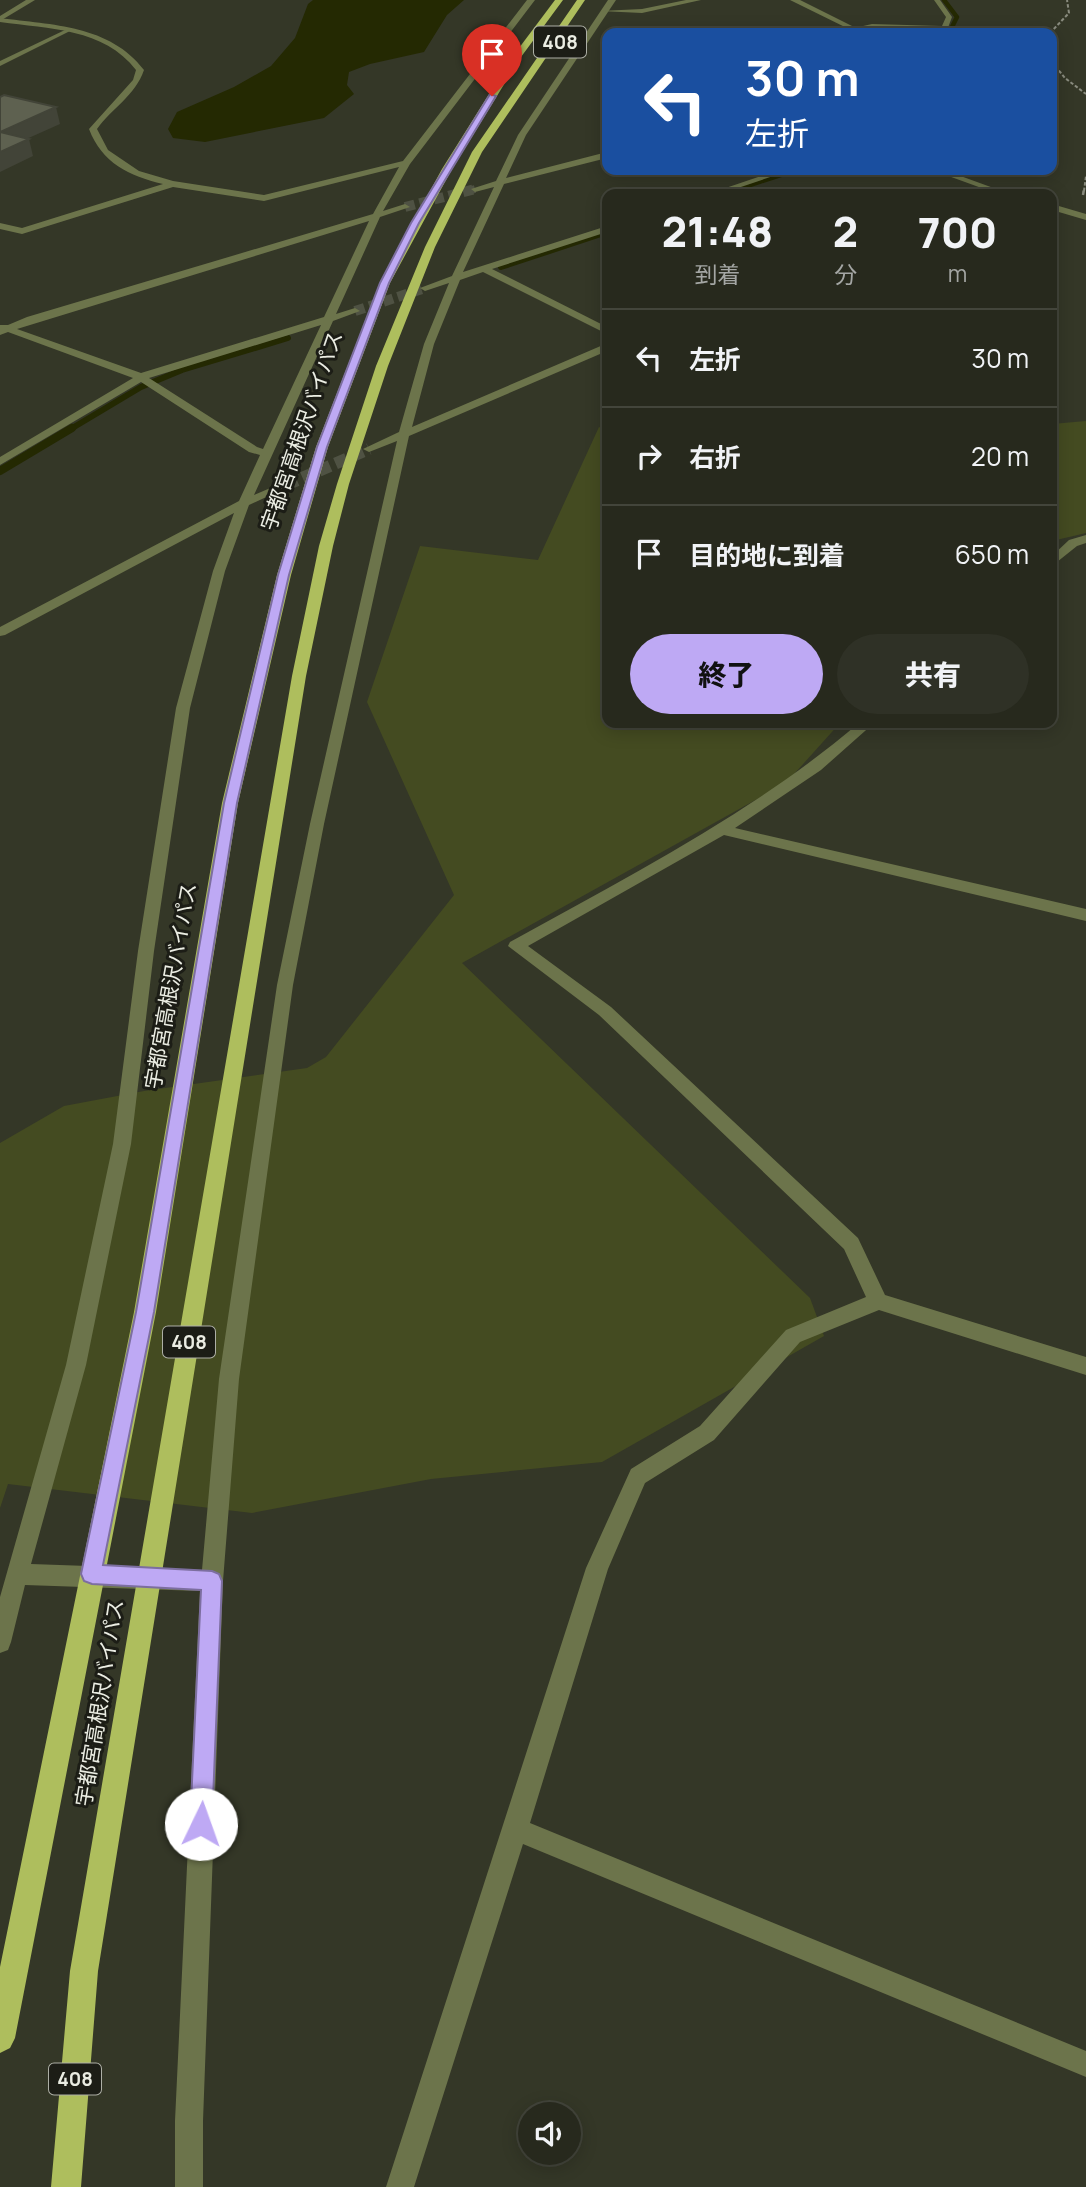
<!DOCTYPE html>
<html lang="ja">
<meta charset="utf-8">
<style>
:root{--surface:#27291d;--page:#2f3126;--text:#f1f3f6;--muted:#a4a6a4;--line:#43453b;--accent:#bea9f4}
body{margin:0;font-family:Manrope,"Noto Sans JP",sans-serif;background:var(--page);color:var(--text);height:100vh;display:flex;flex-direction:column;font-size:26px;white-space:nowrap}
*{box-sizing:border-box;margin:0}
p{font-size:23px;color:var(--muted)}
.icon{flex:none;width:38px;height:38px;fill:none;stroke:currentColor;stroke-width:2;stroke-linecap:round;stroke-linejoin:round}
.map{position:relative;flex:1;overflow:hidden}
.side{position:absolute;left:602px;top:189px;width:455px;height:539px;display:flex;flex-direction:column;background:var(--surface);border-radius:14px;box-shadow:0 4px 18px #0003,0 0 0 2px var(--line)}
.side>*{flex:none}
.hud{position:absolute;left:602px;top:28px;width:455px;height:147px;border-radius:14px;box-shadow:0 4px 18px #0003,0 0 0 2px var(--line);background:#1a4fa0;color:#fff;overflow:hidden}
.fabs{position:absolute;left:518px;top:2102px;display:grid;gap:14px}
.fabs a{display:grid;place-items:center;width:63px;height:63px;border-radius:50%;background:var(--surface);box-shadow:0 4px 18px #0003,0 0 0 2px var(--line);font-size:35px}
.pin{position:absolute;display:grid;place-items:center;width:60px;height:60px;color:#fff;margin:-72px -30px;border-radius:50% 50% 50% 0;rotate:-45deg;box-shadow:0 0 7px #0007}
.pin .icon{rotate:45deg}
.me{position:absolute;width:77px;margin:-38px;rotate:3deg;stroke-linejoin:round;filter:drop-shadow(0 0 5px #0008)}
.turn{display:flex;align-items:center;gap:24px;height:147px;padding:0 28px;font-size:32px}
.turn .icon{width:91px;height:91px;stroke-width:2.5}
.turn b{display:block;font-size:49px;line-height:60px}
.eta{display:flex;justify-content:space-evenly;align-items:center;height:119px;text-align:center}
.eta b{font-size:42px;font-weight:800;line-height:49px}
.primary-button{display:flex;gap:14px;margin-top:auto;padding:14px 28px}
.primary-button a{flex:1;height:80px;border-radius:42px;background:var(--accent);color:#111;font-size:28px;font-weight:800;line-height:80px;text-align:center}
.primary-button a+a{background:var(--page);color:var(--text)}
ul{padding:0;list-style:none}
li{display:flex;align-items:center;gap:21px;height:98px;padding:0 28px;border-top:2px solid var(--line)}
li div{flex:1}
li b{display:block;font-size:26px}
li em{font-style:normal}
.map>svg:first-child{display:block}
.green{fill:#444b21}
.water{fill:#242902}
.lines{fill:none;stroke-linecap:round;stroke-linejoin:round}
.stream-far2{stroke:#242902;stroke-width:4.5}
.stream-far1{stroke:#242902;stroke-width:6}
.stream{stroke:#242902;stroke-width:8}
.minor-tunnel-far2{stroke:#4f5243;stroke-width:8;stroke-dasharray:8 4.5;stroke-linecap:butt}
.minor-tunnel-far1{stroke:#4f5243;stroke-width:10;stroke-dasharray:10 5;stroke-linecap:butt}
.minor-tunnel{stroke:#4f5243;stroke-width:12;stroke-dasharray:12 6;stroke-linecap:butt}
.path-far1{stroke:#898b7e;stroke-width:2;stroke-dasharray:3.5 2;stroke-linecap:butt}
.path{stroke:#898b7e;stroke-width:2.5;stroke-dasharray:4.5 2;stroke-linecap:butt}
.service{fill:#6c744b;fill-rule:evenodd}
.minor{fill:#6c744b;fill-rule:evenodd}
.tertiary{fill:#6c744b;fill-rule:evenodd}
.trunk{fill:#aebe5d;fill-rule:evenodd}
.shaded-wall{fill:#424438}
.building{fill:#5e6150;stroke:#424438;stroke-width:2}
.route{fill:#bea9f4;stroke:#7c6e9f;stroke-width:2}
.labels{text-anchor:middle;stroke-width:6;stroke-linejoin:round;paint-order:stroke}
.shield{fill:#1c1d16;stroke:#adafa6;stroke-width:2}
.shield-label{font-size:19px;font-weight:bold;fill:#ebede3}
.street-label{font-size:21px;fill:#ebede3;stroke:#1c1d16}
</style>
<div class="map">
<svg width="1086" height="2187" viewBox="0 0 1086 2187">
<rect width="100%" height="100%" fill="#343727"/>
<!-- green -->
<g class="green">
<polygon points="1086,421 1086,533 1052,541 1052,424"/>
<polygon points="599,427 607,431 607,723 840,723 786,783 462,963 810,1298 824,1336 602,1462 431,1479 252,1513 8,1484 0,1508 0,1143 64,1106 144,1091 307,1068 326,1057 454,895 367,702 420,546 538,560"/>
</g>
<!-- water -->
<polygon class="water" points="313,0 464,0 447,15 424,52 370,64 349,72 347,85 354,94 324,118 205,142 173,138 168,129 177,112 234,87 271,66 295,38 308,4"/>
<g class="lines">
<!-- stream-far2 -->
<g class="stream-far2">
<polyline points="944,0 957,17 949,33"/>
<polyline points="732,191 796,170"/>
</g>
<!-- stream-far1 -->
<g class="stream-far1">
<polyline points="722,194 737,189"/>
<polyline points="501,267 607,232"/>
<polyline points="69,430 141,387 182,370 288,338"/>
</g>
<!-- stream -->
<polyline class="stream" points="0,471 72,428"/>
<!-- minor-tunnel-far2 -->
<polyline class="minor-tunnel-far2" points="468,191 475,189"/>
<!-- minor-tunnel-far1 -->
<g class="minor-tunnel-far1">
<polyline points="405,207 475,189"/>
<polyline points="355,311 425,288"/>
</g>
<!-- minor-tunnel -->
<polyline class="minor-tunnel" points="286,485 369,449"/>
<!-- path-far1 -->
<g class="path-far1">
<polyline points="1050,33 1069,13 1067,0"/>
<polyline points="1052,62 1065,78 1086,94"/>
<polyline points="1084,191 1086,176"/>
</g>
<!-- path -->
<polyline class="path" points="1083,195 1084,189"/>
<!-- service -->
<g class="service">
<polygon points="934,0 940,0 952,17 946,33 940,33 941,30 850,29 872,24 942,26 946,17"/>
<polygon points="65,30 70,31 0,66 0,61"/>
</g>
<!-- minor -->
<g class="minor">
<path d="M527,0H535L410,164L383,211L405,204L410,207L380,217L336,314L355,308L360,311L333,321L254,495L282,483L292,485L249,505L225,571L190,708L154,951L131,1144L86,1365L31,1564L202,1570L219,1379L277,985L310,824L397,441L369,452L363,449L399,432L424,344L449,283L425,291L420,288L452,276L494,187L475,192L471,189L496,181L518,135L608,0H616L526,135L506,178L607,152V158L504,184L463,272L607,226V232L492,269L607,327V334L483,272L460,280L434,344L412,427L603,345L607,344V351L409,436L324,824L293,985L239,1379L223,1581L203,2121V2187H175V2121L200,1591L25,1585L11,1642L8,1650L0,1653V1597L66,1365L113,1144L138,951L176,708L213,571L234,513L5,635L0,636V627L239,501L260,455L249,452L141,382L0,465V457L133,378L8,332L0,335V325H8L27,317L373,214L399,167L264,201L173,187L22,234L0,229V223L22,228L163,184C129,176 102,163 89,129L133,80L136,70C104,28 49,29 0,22V18C52,25 110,25 144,70C135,96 112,108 97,129L108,150L139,171L173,181L264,195L403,161ZM369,221L324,317L141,373L17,329ZM321,325L263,449L257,447L149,378Z"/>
<polygon points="790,0 800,0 866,33 857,33"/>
<polygon points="779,170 791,170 720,194 708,194"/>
<polygon points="932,170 944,170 1010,194 998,194"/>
<polygon points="1052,204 1086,214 1086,220 1052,210"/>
<polygon points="1086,535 1086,543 1077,546 1052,566 1052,556 1069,540"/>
<path d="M859,723H874L821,770L735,828L1086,909V921L724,835L528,946L611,1007L858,1238L885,1295L1086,1357V1375L879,1310L800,1342L714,1440L645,1483L608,1569L530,1823L1086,2051V2077L523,1844L414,2187H386L586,1568L631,1469L700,1426L786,1330L866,1297L844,1249L599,1015L508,946L510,942C631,875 753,813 859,723Z"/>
</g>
<!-- tertiary -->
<g class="tertiary">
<polygon points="26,0 35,0 0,21 0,16"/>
<polygon points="686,0 701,0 642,13 600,11 642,9"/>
</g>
<!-- trunk -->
<g class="trunk">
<polygon points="555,0 563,0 521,57 452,169 390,283 328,447 291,575 238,803 156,1312 15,2038 10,2048 0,2053 0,1967 134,1312 222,803 277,575 316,447 380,283 442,169 513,56"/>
<polygon points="577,0 585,0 482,152 435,247 388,366 349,484 333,546 306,676 98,1971 81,2187 51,2187 70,1971 292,676 319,546 337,484 376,366 425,247 472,152"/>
</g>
</g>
<!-- shaded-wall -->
<g class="shaded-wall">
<polygon points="56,107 60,124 4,149 0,132"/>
<polygon points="29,139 33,156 0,172 0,152"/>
</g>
<!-- building -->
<polygon class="building" points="4,95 56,107 0,132 29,139 0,152 0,97"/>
<!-- route -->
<polygon class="route" points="490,94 496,96 419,223 389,283 327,447 289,575 237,803 154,1312 103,1565 212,1571 219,1574 222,1581 212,1824 209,1832 201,1835 193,1832 190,1824 201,1590 92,1584 84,1581 81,1574 136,1312 224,803 278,575 317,447 380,283 411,223"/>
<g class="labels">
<!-- shield labels -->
<g class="shield">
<rect x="534" y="26.5" width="52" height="31" rx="5"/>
<rect x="163" y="1326.5" width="52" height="31" rx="5"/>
<rect x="49" y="2063.5" width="52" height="31" rx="5"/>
</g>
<g class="shield-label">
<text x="560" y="49">408</text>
<text x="189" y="1349">408</text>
<text x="75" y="2086">408</text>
</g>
<!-- street labels -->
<g class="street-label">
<text transform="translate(302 431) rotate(-71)" y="7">宇都宮高根沢バイパス</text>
<text transform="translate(171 986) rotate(-80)" y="7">宇都宮高根沢バイパス</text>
<text transform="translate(100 1703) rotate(-81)" y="7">宇都宮高根沢バイパス</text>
</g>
</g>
</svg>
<div class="fabs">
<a><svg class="icon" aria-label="sound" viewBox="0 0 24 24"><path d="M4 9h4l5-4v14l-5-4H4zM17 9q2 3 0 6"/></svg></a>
</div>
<div class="pin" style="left:492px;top:96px;background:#d93025"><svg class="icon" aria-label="arrive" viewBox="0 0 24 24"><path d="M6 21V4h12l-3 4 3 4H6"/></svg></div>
<svg class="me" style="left:201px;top:1824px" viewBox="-20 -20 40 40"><circle r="19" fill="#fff"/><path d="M0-13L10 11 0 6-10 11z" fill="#bea9f4"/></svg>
<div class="hud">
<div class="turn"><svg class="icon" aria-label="left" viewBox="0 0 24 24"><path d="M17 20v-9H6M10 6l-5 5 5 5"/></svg><div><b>30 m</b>左折</div></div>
</div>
<section class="side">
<div class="eta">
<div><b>21:48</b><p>到着</p></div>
<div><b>2</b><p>分</p></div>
<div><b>700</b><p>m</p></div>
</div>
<ul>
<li><svg class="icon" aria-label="left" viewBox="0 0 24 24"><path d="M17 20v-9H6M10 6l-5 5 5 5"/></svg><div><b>左折</b></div><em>30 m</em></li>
<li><svg class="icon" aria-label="right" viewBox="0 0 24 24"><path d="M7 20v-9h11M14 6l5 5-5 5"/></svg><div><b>右折</b></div><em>20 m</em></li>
<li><svg class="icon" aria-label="arrive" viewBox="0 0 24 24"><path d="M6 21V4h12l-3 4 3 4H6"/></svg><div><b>目的地に到着</b></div><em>650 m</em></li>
</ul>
<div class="primary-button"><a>終了</a><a>共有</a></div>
</section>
</div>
